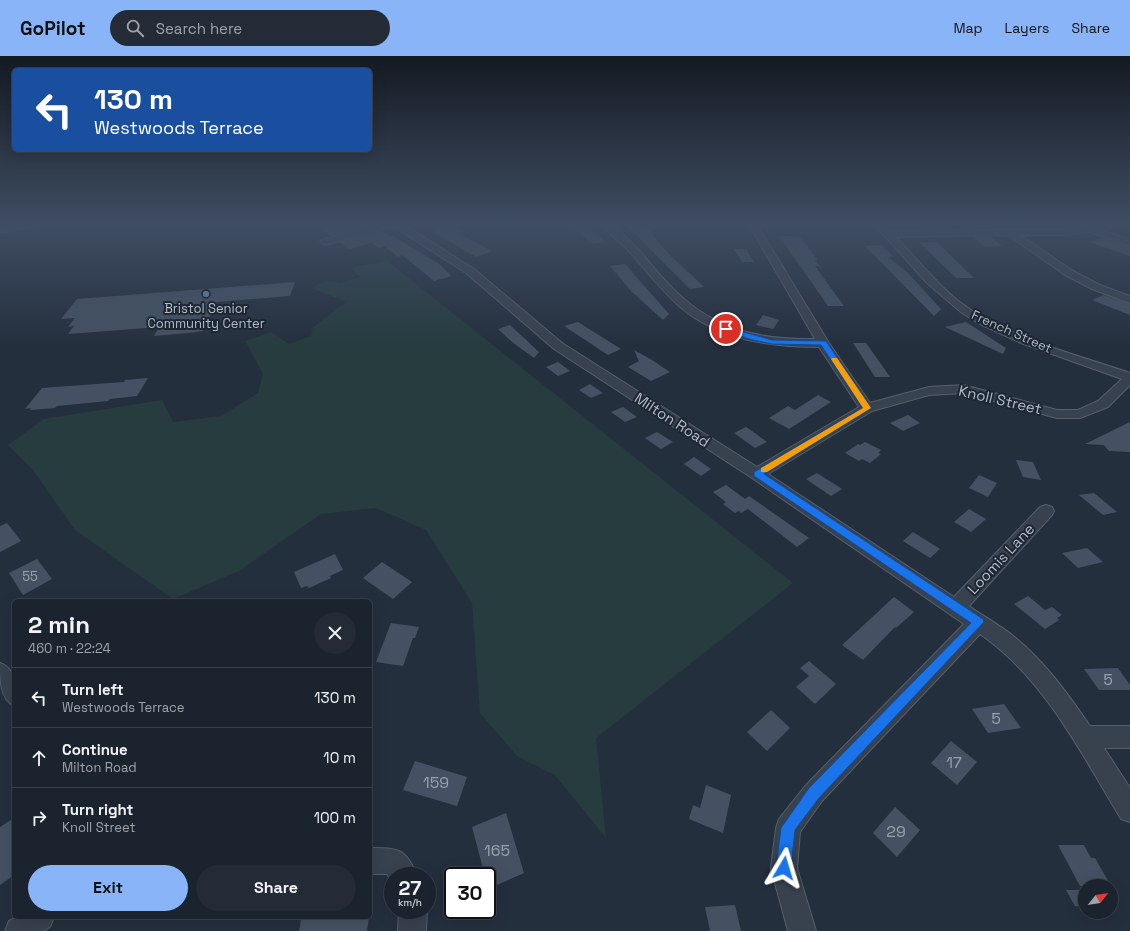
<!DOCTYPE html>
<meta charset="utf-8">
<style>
:root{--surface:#1b232e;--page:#242b36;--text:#f1f3f6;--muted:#a0a4aa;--line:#39404a;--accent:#8ab4f8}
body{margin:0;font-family:"Space Grotesk",sans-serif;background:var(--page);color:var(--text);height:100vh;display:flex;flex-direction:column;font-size:15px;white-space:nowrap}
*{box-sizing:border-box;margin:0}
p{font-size:13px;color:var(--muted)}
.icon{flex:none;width:22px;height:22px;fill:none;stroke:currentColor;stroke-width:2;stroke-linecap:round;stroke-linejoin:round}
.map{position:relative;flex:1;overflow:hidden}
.drawer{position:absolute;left:12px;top:543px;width:360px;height:320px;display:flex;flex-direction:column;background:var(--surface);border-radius:6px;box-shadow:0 4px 16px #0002,0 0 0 1px var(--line)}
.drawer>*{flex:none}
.top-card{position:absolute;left:12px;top:12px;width:360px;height:84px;border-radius:6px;box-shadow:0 4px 16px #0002,0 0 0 1px var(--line);background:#1a4fa0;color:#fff;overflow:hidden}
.needle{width:26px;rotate:60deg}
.tools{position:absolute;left:1078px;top:823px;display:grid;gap:8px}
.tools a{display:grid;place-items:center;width:40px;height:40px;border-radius:50%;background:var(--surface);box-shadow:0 4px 16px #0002,0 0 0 1px var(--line);font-size:20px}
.speed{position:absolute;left:384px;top:811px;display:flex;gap:8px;font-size:20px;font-weight:700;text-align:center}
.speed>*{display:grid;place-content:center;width:52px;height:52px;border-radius:50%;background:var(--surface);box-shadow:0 4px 16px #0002,0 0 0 1px var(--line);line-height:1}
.speed small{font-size:10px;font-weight:400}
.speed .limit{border:2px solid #111;border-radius:6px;background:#fff;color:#111}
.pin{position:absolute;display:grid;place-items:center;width:34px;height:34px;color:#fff;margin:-17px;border:2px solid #fff;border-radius:50%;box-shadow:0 1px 4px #0007}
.me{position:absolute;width:44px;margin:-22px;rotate:7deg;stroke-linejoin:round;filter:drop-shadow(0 0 3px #0008)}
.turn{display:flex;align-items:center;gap:14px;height:84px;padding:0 16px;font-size:18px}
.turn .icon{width:52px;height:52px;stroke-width:2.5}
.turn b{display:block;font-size:28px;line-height:34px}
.round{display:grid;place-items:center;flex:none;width:42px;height:42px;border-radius:21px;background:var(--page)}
.head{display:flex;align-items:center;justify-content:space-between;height:68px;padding:0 16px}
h1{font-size:24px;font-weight:700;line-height:30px}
.primary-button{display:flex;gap:8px;margin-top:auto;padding:8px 16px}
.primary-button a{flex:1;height:46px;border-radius:24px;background:var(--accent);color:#111;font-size:16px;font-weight:700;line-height:46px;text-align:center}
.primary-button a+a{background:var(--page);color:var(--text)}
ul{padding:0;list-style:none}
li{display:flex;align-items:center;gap:12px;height:60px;padding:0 16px;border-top:1px solid var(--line)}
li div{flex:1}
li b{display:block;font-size:15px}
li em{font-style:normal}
header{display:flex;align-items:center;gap:24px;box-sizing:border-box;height:56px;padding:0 20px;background:var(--accent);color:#111}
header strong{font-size:19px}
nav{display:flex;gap:22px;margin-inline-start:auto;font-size:14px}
.search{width:280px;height:36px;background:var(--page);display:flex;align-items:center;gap:10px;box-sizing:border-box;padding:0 14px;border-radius:22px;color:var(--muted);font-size:15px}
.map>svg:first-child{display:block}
.green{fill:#263c3f}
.building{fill:#455162}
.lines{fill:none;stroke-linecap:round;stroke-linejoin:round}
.minor-casing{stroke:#565f6c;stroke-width:2}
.major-casing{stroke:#414a57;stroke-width:2}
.minor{fill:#38414e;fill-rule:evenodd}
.major{fill:#56606e;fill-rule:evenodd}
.route{fill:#1a73e8;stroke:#114b97}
.slow{fill:#f59e0b}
.service-dot{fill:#5c6f8a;stroke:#1d2633;stroke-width:1.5}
.labels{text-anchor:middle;stroke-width:4;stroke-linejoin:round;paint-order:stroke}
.far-poi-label{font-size:13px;fill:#b4bcc9;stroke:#1d2633}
.far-street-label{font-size:13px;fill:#b4bcc9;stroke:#1d2633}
.number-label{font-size:13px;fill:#98a1af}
.street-label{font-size:15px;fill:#b4bcc9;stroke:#1d2633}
.near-number-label{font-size:16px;fill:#98a1af}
</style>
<header>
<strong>GoPilot</strong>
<div class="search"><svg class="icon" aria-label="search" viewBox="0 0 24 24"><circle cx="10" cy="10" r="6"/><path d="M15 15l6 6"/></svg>Search here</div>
<nav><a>Map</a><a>Layers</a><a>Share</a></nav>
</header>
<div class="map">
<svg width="1130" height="875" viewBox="0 0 1130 875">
<rect width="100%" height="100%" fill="#242f3e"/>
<!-- green -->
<polygon class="green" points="387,205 793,527 596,682 606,782 555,719 517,700 480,657 472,547 426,474 376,452 321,458 239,515 173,543 75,474 33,414 8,389 44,363 162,344 173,366 221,360 258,337 263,318 245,285 271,276 289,288 311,280 313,271 346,246 312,232 325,225 340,227 360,221 351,212"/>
<!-- building -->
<g class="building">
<polygon points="314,167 368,167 371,169 331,180"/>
<polygon points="424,167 449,167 464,175 458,177 492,195 476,201 433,176 437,174"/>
<polygon points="568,167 584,167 606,186 593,188"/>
<polygon points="624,167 639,167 653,176 651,177 670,199 704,231 690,233"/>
<polygon points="956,167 974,167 980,172 963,173"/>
<polygon points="381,175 390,180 393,180 439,208 452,220 434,225 402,199 398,201 384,190 379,192 371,187 349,193 340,186"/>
<polygon points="779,180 799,180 818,204 815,204 820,210 815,210 844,250 828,250"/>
<polygon points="973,181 991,181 1002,190 985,191"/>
<polygon points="1102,182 1130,191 1130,200 1089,186"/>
<polygon points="919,186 937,186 974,222 956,222"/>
<polygon points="881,189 893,200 888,201 907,216 941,253 934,260 865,190"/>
<polygon points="734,193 746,193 754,206 742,206"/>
<polygon points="625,208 669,258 663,264 631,235 610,210"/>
<polygon points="295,226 290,240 217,246 203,275 189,277 154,280 159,271 68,278 74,270 68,271 75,262 61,263 77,243"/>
<polygon points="1104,239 1130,248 1130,259 1092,244"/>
<polygon points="763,259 779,264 773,273 756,269"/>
<polygon points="578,266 621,293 608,299 564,270"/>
<polygon points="966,266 1006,292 1003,298 945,271"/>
<polygon points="510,269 539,296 534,302 512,286 498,273"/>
<polygon points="853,287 866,287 890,321 875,321"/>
<polygon points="634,294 652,304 670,316 651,325 628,311 639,305"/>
<polygon points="558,306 570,315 558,320 546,311"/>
<polygon points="148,322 137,340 110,343 108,345 57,350 55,352 30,354 31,352 25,353 42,332 124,326 125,324"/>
<polygon points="590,328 603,337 591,342 579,334"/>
<polygon points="818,339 831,346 789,373 769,362 788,350 795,354"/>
<polygon points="623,351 637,361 625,366 611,356"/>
<polygon points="908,359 920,367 903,375 890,367"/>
<polygon points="1130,366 1130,396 1109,395 1104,389 1085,388"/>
<polygon points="746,371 752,375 767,386 755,392 734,377"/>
<polygon points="657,376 673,386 661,393 645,382"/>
<polygon points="865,386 881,394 878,397 881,398 870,407 862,403 859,405 845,397 858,388 860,389"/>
<polygon points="694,401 711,413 701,420 684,408"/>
<polygon points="1016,404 1033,406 1041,424 1023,421"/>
<polygon points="817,417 842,433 831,440 806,423"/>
<polygon points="979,419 997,427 988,441 969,432"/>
<polygon points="726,429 745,443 749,440 809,482 797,491 748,453 741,457 739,455 735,457 723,448 726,446 713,436"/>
<polygon points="1094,437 1117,456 1103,459 1079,439"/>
<polygon points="969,453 986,463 971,476 954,466"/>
<polygon points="7,467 21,485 0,496 0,470"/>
<polygon points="913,476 940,493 930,502 903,485"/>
<polygon points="1087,492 1103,506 1078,512 1062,497"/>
<polygon points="335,498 343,514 330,520 331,522 309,532 307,530 301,532 294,516"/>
<polygon points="37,503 52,523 23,539 9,517"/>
<polygon points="382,506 412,526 393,543 363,522"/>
<polygon points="1028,540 1045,554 1052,551 1062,559 1057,562 1059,564 1045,573 1014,548"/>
<polygon points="894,541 914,556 896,572 895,571 863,604 842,589"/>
<polygon points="391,567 419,571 415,582 413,582 403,610 376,606"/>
<polygon points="809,605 836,628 815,648 796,631 809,620 800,612"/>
<polygon points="1118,612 1130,629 1130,634 1099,634 1084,613"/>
<polygon points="1004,648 1021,672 988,677 972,653"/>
<polygon points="771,654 790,672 767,695 747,676"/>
<polygon points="951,685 977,706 957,729 931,707"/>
<polygon points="415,705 467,721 457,750 403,734"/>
<polygon points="706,729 731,739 723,777 689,763 693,749 700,752"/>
<polygon points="895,751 920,774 897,801 873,777"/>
<polygon points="506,757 524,817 488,833 487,820 485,820 472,771"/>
<polygon points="14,762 14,819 0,829 0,771"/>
<polygon points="1058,789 1084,789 1091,802 1095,802 1111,830 1080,830"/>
<polygon points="1066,834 1085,834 1085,850 1075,850"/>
<polygon points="735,849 741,875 710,875 705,851"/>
<polygon points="307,861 369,861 367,875 299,875 301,863 306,863"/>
</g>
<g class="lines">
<defs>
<g id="minor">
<path d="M384,167H401L474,213L562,287L757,411L859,351L819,291C770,291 718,284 679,250C660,233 645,213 628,194C619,184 607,177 599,167C603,167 607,166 611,168C623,176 634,189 644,200C662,222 681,244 706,259C739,279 777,284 815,283L748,167H756L829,287L870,347L929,331L964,329L1057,354H1078L1098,345L1122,323L1021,287L980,268L962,257L927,227L873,167H882L891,175L1065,173C1079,172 1093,167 1106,167L1098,173L1130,184V190L1090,176L1065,179H1020L1073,215L1100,229L1130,240V247L1092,233L1065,219L1008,179L896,181C916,202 934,225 957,244C1006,282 1072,297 1130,317V329L1108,351L1080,362H1057L964,337L929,339L872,355L768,418L954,541L1040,451L1046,449L1052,451L1054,455L1052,459L969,550C983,560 998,568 1012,579C1044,604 1067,637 1090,670H1130V692H1104L1130,732V766L1121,763C1081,697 1045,623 980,578L822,745L800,776L797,812L816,875H788L771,812L776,772L779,763L806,729L964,568L752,422L554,293L466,217L393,170L325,189L320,186L322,184Z"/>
<path d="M0,607C18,613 14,634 14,650C0,643 0,623 0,607Z"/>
<path d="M370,792C398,792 406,792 417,820H393V827L387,818H370Z"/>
<polygon points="399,854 427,854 426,875 398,875"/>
<polygon points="16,861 54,861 50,871 43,875 5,875 9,865"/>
</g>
<polygon id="major" points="15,167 45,167 39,170 0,177 0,169"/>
</defs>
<!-- minor casing -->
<use href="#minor" class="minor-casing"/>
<!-- major casing -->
<use href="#major" class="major-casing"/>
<!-- minor -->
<use href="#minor" class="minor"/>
<!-- major -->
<use href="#major" class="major"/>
</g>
<!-- sky -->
<linearGradient id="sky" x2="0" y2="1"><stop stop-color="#141a22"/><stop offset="0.58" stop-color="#3f4d63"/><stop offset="1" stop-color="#3f4d63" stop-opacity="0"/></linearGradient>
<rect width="1130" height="290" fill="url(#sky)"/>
<!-- route -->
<polygon class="route" points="726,271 772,284 826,285 871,352 764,418 983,563 984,566 819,742 795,774 791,812 789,818 784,820 778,818 776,812 781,772 809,732 971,567 754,420 754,416 863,352 821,289 772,288 753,284 724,275 724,272"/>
<!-- slow -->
<polygon class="slow" points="832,302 837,302 871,352 767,416 761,416 761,412 863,352 831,303"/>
<!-- markers -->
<circle class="service-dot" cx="206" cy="238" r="4"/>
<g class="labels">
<!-- far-poi labels -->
<g class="far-poi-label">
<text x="206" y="257">Bristol Senior<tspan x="206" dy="15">Community Center</tspan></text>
</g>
<!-- far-street labels -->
<g class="far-street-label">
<text transform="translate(1012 275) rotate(24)" y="5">French Street</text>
</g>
<!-- number labels -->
<g class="number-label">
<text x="30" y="525">55</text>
</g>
<!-- street labels -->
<g class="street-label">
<text transform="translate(1000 344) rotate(13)" y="5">Knoll Street</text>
<text transform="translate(672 364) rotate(33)" y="5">Milton Road</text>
<text transform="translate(1001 503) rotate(-47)" y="5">Loomis Lane</text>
</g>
<!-- near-number labels -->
<g class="near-number-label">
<text x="1108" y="629">5</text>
<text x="996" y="668">5</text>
<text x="954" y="712">17</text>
<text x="436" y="732">159</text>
<text x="896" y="781">29</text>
<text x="497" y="800">165</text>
</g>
</g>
</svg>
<div class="tools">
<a><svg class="needle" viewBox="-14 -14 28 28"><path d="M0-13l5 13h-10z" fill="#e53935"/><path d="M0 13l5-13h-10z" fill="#a0a4aa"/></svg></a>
</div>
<div class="speed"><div>27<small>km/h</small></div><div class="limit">30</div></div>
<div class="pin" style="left:726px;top:273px;background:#d93025"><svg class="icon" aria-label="arrive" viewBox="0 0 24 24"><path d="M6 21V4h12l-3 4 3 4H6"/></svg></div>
<svg class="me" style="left:784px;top:812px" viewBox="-20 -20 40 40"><path d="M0-17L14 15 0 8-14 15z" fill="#1a73e8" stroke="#fff" stroke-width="4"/></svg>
<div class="top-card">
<div class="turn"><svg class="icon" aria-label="left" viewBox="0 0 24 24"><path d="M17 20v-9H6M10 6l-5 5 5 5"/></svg><div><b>130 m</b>Westwoods Terrace</div></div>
</div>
<section class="drawer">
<div class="head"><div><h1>2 min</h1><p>460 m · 22:24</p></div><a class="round"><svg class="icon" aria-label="close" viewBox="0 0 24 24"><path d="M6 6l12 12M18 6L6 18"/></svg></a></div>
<ul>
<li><svg class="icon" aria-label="left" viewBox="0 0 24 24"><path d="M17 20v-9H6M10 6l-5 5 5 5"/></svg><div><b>Turn left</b><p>Westwoods Terrace</p></div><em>130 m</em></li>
<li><svg class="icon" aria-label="ahead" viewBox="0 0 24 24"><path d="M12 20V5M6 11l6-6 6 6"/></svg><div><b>Continue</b><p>Milton Road</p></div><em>10 m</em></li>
<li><svg class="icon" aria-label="right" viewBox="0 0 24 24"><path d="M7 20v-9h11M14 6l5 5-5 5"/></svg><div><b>Turn right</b><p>Knoll Street</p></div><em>100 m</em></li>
</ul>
<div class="primary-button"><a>Exit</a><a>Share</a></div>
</section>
</div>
